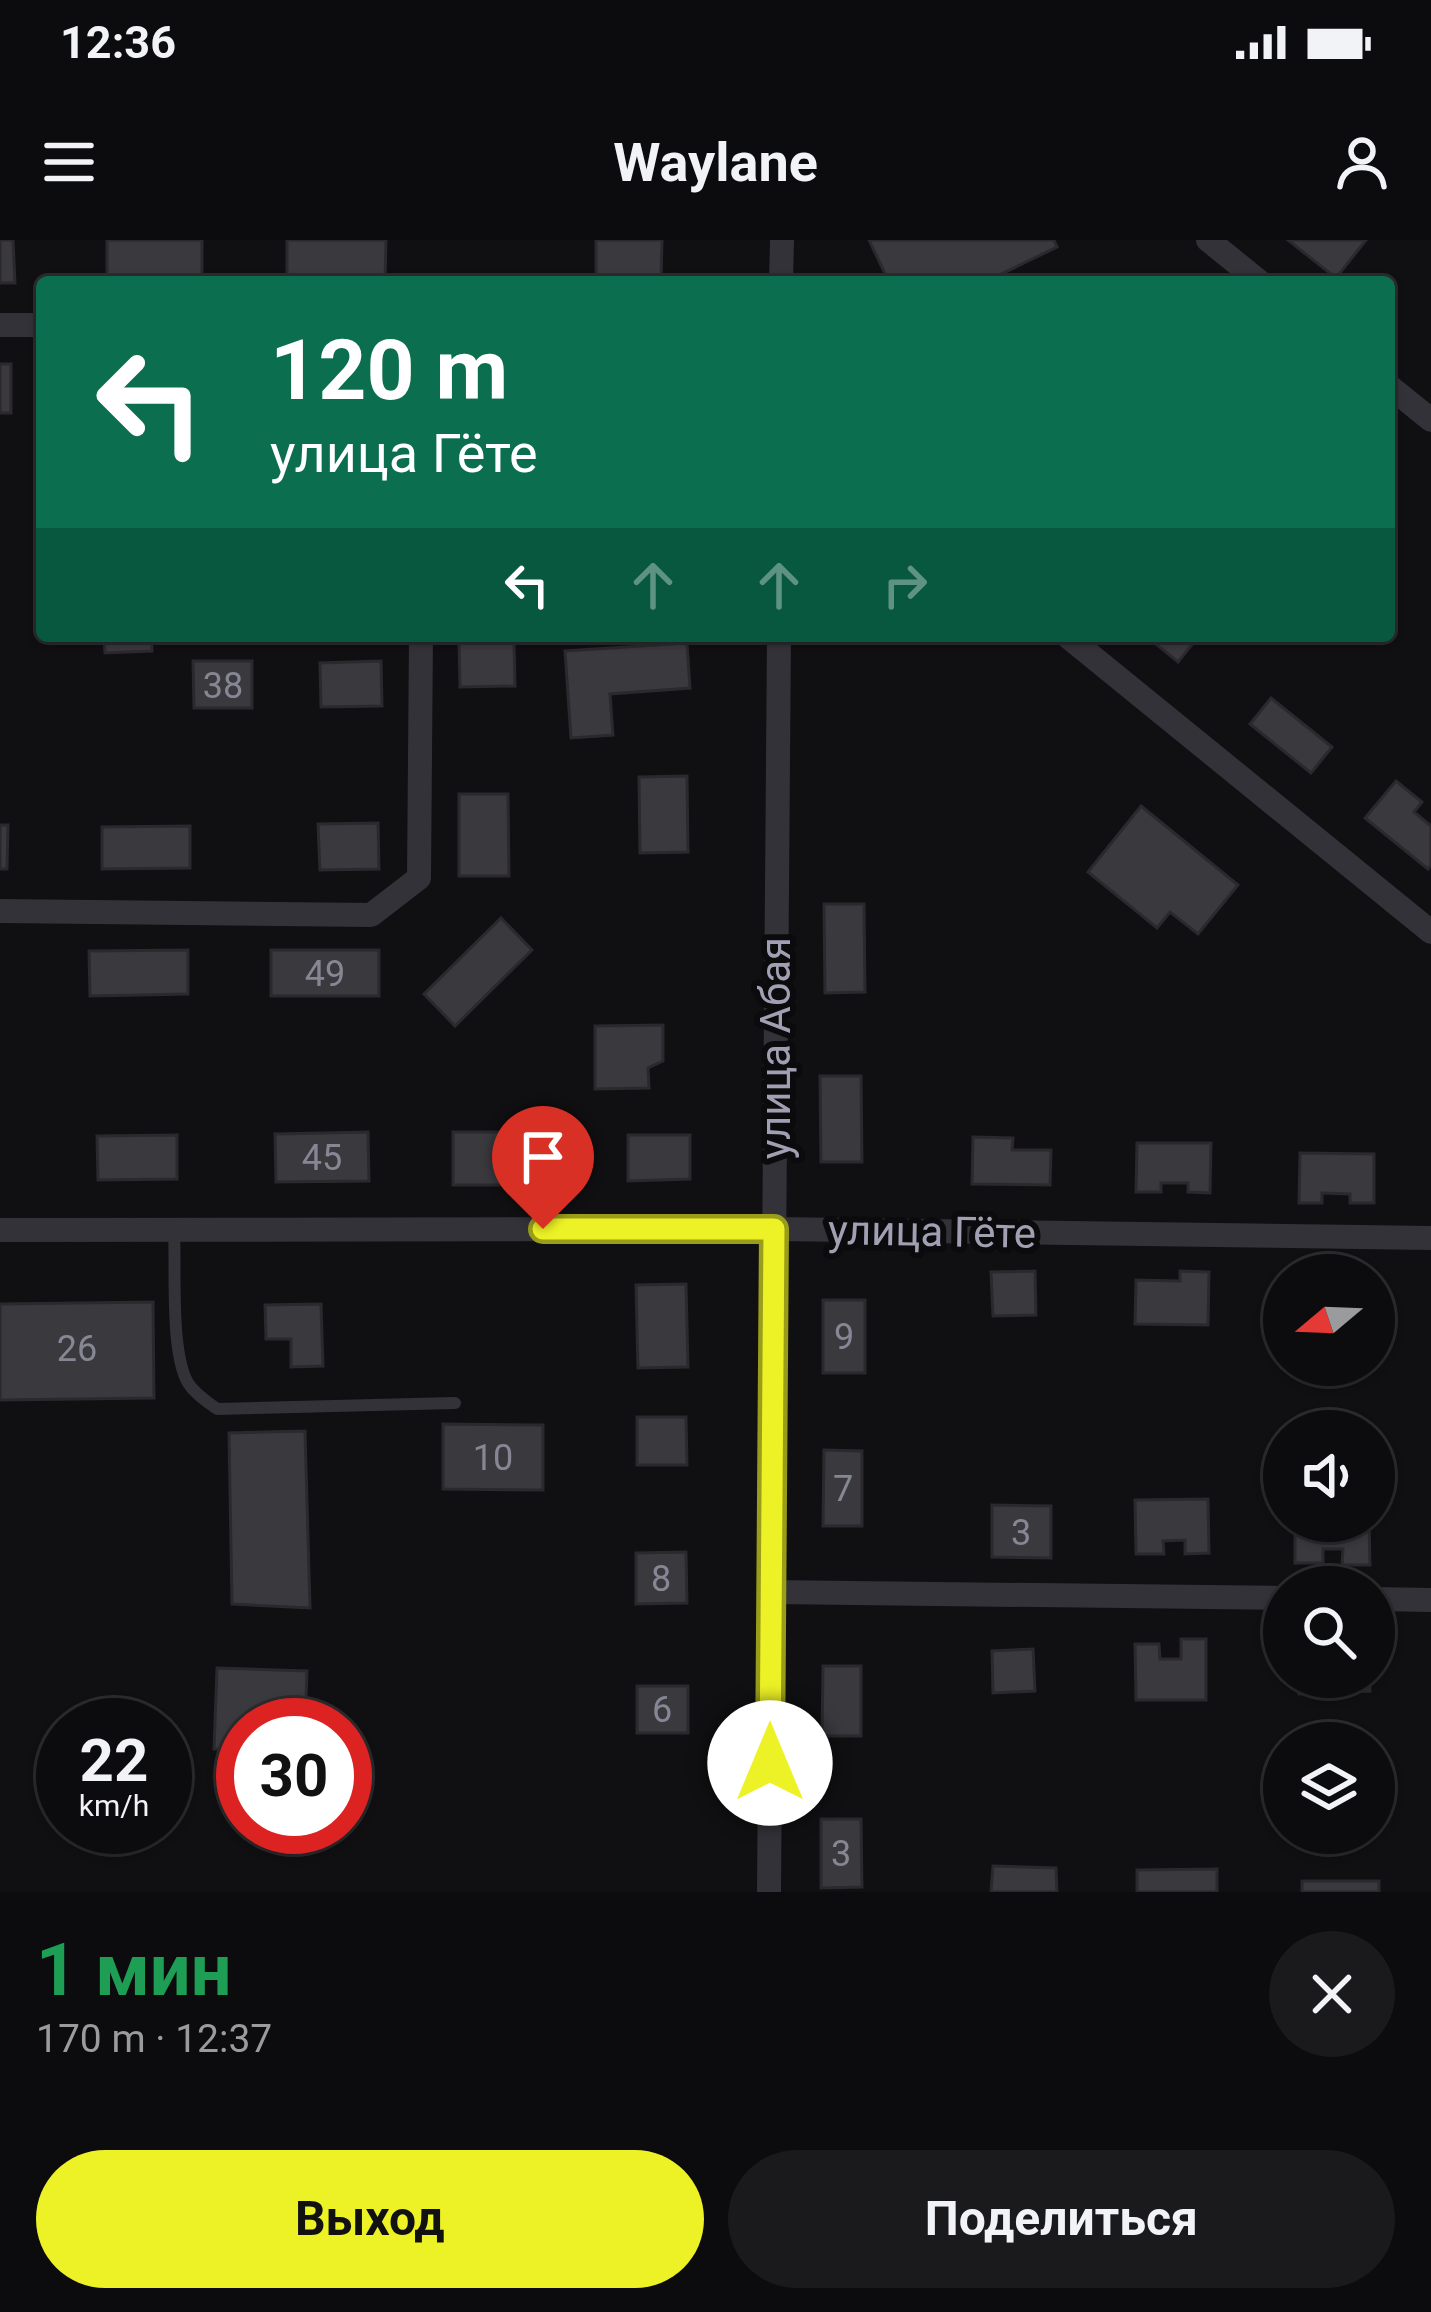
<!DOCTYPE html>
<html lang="ru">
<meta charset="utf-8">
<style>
:root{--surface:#0c0b0d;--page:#1a191b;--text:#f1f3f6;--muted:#9a9b9d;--line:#2c2b2e;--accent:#edf226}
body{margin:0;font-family:Roboto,sans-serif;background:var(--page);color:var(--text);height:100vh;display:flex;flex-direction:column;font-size:45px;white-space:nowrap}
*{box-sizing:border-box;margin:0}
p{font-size:39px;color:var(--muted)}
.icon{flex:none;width:66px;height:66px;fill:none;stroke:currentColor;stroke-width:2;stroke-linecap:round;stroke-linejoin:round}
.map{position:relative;height:1652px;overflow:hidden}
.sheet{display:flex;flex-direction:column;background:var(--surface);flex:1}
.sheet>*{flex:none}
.banner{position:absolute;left:36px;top:36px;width:1359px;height:366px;border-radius:12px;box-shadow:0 3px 9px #0004,0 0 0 3px var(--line);background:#0b6e4f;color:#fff;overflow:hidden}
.needle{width:78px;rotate:251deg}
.tools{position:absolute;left:1263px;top:1014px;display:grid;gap:24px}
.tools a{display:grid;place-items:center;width:132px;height:132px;border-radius:50%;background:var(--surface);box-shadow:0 3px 9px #0004,0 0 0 3px var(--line);font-size:60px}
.speed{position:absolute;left:36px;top:1458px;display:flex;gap:24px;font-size:60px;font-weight:700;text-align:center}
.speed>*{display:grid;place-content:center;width:156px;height:156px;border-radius:50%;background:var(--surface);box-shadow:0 3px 9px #0004,0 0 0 3px var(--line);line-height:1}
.speed small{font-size:30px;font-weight:400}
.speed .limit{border:18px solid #d22;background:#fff;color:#111}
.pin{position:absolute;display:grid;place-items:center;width:102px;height:102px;color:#fff;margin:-123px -51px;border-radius:50% 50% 50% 0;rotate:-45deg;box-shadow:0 0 12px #0007}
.pin .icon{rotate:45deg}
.me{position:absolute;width:132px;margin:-66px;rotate:0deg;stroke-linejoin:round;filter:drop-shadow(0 0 9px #0008)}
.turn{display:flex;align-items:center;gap:42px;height:252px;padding:0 36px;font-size:54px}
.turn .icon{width:156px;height:156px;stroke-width:2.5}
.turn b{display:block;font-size:84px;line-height:102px}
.lanes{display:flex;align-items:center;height:114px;padding:0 36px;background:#0003;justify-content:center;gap:60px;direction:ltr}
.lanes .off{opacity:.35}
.round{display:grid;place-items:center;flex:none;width:126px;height:126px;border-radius:63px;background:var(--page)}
.head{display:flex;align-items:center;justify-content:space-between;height:204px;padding:0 36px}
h1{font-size:72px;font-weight:700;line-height:90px;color:#1e9e55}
.primary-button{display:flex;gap:24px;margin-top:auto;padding:24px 36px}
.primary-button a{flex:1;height:138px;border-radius:72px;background:var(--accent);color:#111;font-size:48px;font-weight:700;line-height:138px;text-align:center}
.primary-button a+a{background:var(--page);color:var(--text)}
.status{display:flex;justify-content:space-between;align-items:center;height:84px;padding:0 60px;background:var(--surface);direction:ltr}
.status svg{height:33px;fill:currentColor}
header{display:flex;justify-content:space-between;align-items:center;height:156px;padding:0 36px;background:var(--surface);font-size:54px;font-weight:700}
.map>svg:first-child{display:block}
.building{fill:#3a393e;stroke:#2b292d;stroke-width:3}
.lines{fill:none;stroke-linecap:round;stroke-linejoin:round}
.lane{stroke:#333238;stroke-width:12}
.street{stroke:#333238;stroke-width:24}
.route-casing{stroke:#9a9d19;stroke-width:30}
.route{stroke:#edf226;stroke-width:21}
.labels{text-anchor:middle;stroke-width:12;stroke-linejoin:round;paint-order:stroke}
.number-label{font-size:36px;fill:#878695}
.street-label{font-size:42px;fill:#a1a0b2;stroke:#0b0a0c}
</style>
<div class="status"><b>12:36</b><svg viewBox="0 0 49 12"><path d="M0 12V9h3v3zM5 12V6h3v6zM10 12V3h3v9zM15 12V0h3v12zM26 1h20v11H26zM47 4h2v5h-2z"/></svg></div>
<header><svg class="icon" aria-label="menu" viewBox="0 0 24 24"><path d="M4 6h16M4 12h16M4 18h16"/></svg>Waylane<svg class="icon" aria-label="person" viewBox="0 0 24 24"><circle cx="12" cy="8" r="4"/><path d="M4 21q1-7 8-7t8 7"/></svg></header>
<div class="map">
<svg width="1431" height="1652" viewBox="0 0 1431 1652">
<rect width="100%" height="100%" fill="#100f11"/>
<!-- building -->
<g class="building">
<polygon points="0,0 13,0 15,43 0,43"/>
<rect x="107" y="0" width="95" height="42"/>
<polygon points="287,0 386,0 385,42 287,42"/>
<polygon points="596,0 662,0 661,42 596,42"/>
<polygon points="869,0 1054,0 1057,7 985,42 889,42"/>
<polygon points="1288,0 1366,0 1336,38"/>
<rect x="0" y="124" width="11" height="49"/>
<polygon points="104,396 152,396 152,411 105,413"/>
<polygon points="1146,396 1199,396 1178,422"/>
<polygon points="514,401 515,446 460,447 459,402"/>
<polygon points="687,403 690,448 610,454 613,495 571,498 565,411"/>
<polygon points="193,421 252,421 252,468 194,468"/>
<polygon points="381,421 382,466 321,467 320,423"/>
<polygon points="1271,458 1332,507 1311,533 1250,484"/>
<polygon points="687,536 688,612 640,613 639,537"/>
<polygon points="1396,541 1422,562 1414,572 1431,586 1431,625 1428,629 1365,578"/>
<polygon points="459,554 508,554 509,636 459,636"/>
<polygon points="1141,566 1238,645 1198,694 1170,672 1157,688 1088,632"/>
<polygon points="378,583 379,629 320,630 318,584"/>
<polygon points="0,585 8,585 7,629 0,629"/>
<polygon points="190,586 190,628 102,629 102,587"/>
<polygon points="824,664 864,664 865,752 825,753"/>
<polygon points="501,678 532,710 455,786 424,754"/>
<polygon points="188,710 188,754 90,756 89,711"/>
<rect x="271" y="710" width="108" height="46"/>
<polygon points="663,785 663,821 648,828 649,848 595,849 595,786"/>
<polygon points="820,836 861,836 862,922 821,922"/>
<polygon points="368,892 369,941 276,942 275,894"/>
<polygon points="453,892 542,892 541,945 453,945"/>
<polygon points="177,895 177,939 98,940 97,896"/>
<polygon points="628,895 690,895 690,939 628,941"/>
<polygon points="973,897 1013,898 1012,910 1051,910 1050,945 972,944"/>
<polygon points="1137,903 1211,903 1210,953 1188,952 1188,943 1161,943 1161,952 1136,952"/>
<polygon points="1300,913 1374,914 1374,963 1350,963 1350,954 1322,953 1322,963 1299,963"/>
<polygon points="1035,1031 1036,1075 993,1076 991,1032"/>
<polygon points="1180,1031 1209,1032 1208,1085 1135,1084 1136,1040 1180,1041"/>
<polygon points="686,1044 688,1127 638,1128 636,1045"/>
<rect x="823" y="1060" width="42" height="73"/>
<polygon points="153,1062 154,1158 0,1160 0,1064"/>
<polygon points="321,1064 323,1126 291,1127 291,1099 266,1099 265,1065"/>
<polygon points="637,1177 686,1177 687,1225 637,1225"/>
<polygon points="443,1184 543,1185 543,1250 443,1249"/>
<polygon points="305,1191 310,1368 232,1364 229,1193"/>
<polygon points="824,1210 862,1211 862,1286 823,1286"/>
<polygon points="1208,1259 1209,1313 1185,1314 1185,1300 1163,1301 1164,1314 1136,1314 1135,1260"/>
<polygon points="992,1265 1051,1266 1051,1318 992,1317"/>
<polygon points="1295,1281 1369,1281 1370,1325 1342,1325 1343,1309 1323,1309 1323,1323 1295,1323"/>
<polygon points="686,1312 687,1363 636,1364 636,1313"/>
<polygon points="1181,1399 1206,1399 1206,1460 1136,1460 1135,1404 1159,1404 1160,1419 1181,1419"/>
<polygon points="1033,1409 1035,1451 993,1453 992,1411"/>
<polygon points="823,1426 861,1426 861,1496 822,1496"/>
<polygon points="217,1428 307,1431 305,1485 243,1485 243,1510 214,1509"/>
<polygon points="1298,1437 1370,1437 1370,1451 1299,1454"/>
<rect x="637" y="1446" width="51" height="47"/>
<polygon points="821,1579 861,1579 862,1647 821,1648"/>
<polygon points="993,1626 1056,1628 1057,1652 991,1652"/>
<polygon points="1217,1629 1217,1652 1137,1652 1137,1630"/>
<rect x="1302" y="1641" width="77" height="11"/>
</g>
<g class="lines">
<!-- lane -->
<path class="lane" d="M174,990C176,1029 170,1112 188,1143C195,1154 206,1161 217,1169L455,1163"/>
<!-- street -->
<g class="street">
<polyline points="1208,0 1260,42"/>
<polyline points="781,42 782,0"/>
<polyline points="0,85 42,85"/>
<polyline points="1389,146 1431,180"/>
<polyline points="1067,396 1431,692"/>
<polyline points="0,671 371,675 419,638 421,396"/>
<polyline points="0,990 774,989 1431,998"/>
<polyline points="771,1352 1284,1358"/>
<polyline points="1374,1359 1431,1360"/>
<polyline points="769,1652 779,396"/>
</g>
</g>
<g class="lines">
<defs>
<polyline id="route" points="543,989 774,989 770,1523"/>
</defs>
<!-- route casing -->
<use href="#route" class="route-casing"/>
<!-- route -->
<use href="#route" class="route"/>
</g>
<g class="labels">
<!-- number labels -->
<g class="number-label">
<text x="223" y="458">38</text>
<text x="325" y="746">49</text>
<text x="322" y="930">45</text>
<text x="844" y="1109">9</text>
<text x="77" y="1121">26</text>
<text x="493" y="1230">10</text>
<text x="843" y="1261">7</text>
<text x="1021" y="1305">3</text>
<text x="661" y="1351">8</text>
<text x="662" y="1482">6</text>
<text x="841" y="1626">3</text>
</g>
<!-- street labels -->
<g class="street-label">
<text transform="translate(775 808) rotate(-90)" y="15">улица Абая</text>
<text transform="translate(932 991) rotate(1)" y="15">улица Гёте</text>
</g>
</g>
</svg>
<div class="tools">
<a><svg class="needle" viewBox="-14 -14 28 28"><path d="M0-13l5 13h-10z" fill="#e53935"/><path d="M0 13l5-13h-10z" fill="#9a9b9d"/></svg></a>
<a><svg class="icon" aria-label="sound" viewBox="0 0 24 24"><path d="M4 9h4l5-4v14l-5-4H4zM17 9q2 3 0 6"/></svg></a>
<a><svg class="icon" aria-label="search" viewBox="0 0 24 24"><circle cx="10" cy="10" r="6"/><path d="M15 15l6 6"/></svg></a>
<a><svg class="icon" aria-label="layers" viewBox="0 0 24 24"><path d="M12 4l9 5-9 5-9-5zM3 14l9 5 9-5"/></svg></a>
</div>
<div class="speed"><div>22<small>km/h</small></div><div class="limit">30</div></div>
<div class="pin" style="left:543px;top:989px;background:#d93025"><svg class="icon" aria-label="arrive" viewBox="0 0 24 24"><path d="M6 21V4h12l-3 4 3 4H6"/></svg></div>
<svg class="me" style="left:770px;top:1523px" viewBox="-20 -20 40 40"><circle r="19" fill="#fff"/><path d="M0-13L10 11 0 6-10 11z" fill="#edf226"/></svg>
<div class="banner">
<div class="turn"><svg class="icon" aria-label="left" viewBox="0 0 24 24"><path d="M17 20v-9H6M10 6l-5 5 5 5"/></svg><div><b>120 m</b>улица Гёте</div></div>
<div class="lanes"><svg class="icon" aria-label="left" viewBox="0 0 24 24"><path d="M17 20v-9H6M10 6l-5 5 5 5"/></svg><svg class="icon off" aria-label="ahead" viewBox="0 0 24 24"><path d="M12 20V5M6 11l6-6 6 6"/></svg><svg class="icon off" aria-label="ahead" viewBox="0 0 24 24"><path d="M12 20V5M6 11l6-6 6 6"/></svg><svg class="icon off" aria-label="right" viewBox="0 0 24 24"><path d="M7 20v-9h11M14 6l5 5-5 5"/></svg></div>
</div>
</div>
<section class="sheet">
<div class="head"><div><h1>1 мин</h1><p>170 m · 12:37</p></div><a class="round"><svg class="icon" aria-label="close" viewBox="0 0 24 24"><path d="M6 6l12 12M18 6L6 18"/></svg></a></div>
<div class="primary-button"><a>Выход</a><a>Поделиться</a></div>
</section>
